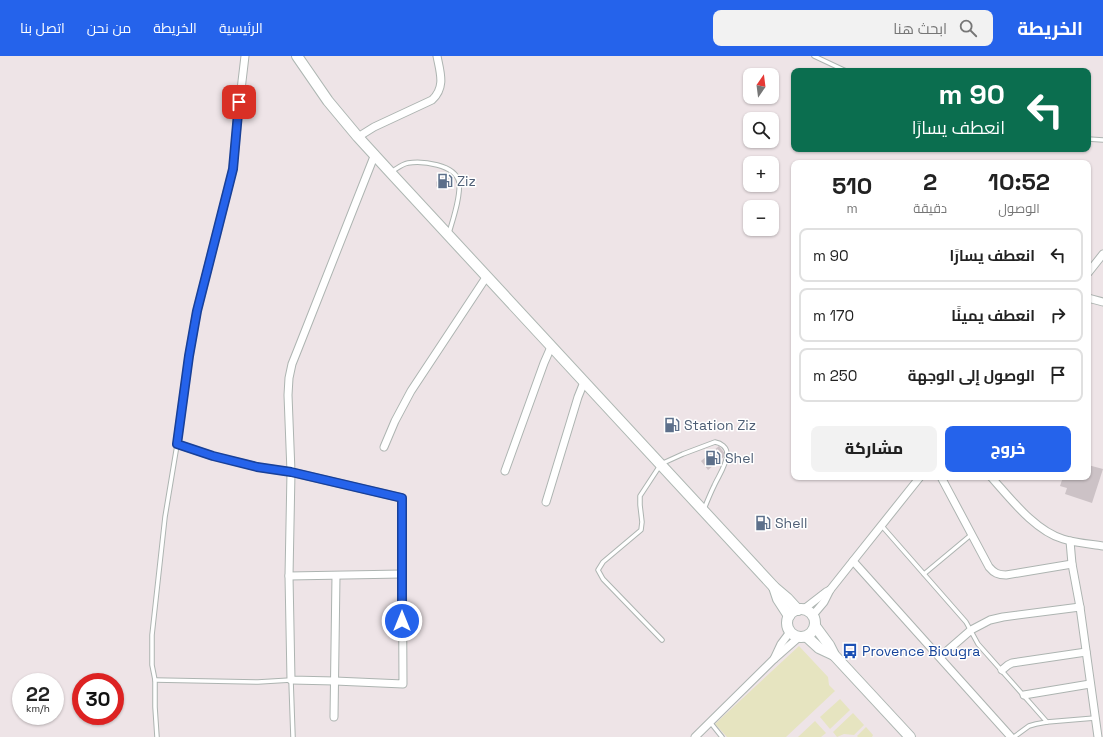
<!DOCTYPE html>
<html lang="ar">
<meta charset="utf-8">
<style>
:root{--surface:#fff;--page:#f2f2f2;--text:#222;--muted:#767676;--line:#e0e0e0;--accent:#2563eb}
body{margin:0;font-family:"Space Grotesk",Cairo,sans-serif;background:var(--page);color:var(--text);direction:rtl;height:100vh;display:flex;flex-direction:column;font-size:15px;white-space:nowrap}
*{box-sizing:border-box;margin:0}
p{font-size:13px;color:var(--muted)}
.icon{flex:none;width:22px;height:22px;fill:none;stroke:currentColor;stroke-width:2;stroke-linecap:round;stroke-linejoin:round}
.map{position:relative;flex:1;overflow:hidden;direction:ltr}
.sheet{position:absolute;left:791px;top:104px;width:300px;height:320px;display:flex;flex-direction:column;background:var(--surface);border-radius:8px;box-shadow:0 1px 3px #0004;direction:rtl}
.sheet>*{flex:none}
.top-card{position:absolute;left:791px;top:12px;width:300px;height:84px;border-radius:8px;box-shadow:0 1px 3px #0004;direction:rtl;background:#0b6e4f;color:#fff;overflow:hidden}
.needle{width:26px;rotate:14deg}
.fabs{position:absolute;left:743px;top:12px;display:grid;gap:8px}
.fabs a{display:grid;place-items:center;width:36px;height:36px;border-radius:8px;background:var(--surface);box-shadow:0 1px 3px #0004;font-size:20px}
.speed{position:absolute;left:12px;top:617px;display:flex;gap:8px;font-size:20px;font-weight:700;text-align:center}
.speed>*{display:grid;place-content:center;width:52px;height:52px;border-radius:50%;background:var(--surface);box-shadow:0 1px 3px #0004;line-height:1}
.speed small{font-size:10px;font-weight:400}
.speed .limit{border:6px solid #d22;background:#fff;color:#111}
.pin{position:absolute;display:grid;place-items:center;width:34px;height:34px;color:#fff;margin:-17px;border-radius:8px;box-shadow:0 2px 6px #0006}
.me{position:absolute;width:44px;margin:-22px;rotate:0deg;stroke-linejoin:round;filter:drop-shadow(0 0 3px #0008)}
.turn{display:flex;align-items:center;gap:14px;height:84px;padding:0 20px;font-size:18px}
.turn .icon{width:52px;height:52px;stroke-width:2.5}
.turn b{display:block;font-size:28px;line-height:34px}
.eta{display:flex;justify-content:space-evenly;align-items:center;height:68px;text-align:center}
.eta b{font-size:24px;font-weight:800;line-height:28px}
.action{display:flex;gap:8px;margin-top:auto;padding:8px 20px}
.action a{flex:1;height:46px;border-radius:8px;background:var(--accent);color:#fff;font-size:16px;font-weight:800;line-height:46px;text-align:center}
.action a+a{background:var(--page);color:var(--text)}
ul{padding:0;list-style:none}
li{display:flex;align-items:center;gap:12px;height:54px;margin:0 8px 6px;padding:0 12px;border:2px solid var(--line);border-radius:8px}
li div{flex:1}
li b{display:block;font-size:15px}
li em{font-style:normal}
header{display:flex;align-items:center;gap:24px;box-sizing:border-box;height:56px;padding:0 20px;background:var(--accent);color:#fff}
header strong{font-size:19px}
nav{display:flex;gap:22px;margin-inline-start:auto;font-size:14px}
.search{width:280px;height:36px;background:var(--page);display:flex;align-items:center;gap:10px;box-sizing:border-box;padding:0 14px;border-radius:8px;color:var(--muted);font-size:15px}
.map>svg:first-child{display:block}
.green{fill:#e6e4c0}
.building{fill:#ccc2c6}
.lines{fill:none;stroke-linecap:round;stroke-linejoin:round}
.service-casing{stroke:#adb4b1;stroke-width:5.5}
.minor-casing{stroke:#adb4b1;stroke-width:9}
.secondary-casing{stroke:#aeb7b3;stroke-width:12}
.service{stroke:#fff;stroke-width:3.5}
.minor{stroke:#fff;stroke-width:7}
.secondary{stroke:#fff;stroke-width:10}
.route-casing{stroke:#184099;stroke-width:10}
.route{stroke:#2563eb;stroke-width:7}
.labels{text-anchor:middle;stroke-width:3;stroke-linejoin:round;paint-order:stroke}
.service-label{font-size:14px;fill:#4e5e75;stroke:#fff;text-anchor:start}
.transit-label{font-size:14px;fill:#164399;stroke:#fff;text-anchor:start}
</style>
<header>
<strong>الخريطة</strong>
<div class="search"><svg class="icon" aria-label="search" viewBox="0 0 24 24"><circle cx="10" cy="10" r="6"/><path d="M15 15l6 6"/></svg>ابحث هنا</div>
<nav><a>الرئيسية</a><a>الخريطة</a><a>من نحن</a><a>اتصل بنا</a></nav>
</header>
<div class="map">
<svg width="1103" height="681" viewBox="0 0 1103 681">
<rect width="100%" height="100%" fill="#eee4e7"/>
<!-- green -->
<g class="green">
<polygon points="799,590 828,621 829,629 835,635 786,681 727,681 715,668"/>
<polygon points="840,643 850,654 830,673 820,661"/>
<polygon points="853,657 864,669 854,679 844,678 837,681 833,676"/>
<polygon points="815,665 826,677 821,681 798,681"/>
<polygon points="866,671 873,679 872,681 858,681 857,680"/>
</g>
<!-- building -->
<g class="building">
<polygon points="446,116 450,116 454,120 454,124 444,134 439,134 436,130 436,126"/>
<polygon points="719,390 726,399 708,414 701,405"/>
<polygon points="1088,409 1103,413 1092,447 1065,438 1067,432 1060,430 1063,421 1088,421"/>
</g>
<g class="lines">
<defs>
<g id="service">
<polyline points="814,0 846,15"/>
<polyline points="1088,83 1103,84"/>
<path d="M391,116C396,113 402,108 408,107C422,105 455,108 459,126C461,140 453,163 449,177"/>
<polyline points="881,469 966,566 978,588 1047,666"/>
<polyline points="924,518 972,478"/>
<path d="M662,584L603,523L598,514L603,506L641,474L642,466L640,449V440L661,408L683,398L715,386C721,387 727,391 727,398C727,408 718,421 714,430C710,438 707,446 704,453"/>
<polyline points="155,624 258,626 291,624 293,681"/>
<polyline points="710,666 722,681"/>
<polyline points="157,681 155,651 155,624 152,609 152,579 165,461 177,389"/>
<polyline points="1014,681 1029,670 1036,668 1047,666 1095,662"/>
</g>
<g id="minor">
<polyline points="245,0 238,59 233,113 197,255 189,300 177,388 213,400 257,411 291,416 402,442 403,628 335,625 291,624 289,520 291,416 288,339 289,322 292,308 298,293 375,98"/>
<path d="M358,81L374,71L432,44C446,31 440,16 437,0"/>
<polyline points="1088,217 1103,198"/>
<polyline points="1088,242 1103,246"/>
<polyline points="384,391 395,365 411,335 487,220"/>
<polyline points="505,415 544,307 551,291"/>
<path d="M941,421L989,511C994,517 998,519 1006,519L1072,508"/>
<path d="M991,421C1010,442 1035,475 1063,483C1076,487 1090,488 1103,490"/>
<polyline points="546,446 578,341 584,326"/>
<polyline points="1070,485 1072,508 1080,551 1098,681"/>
<polyline points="853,505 1011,681"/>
<polyline points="289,520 402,518"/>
<polyline points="804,553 826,536 830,534"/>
<polyline points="813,559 824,546 830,534 853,505 920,421"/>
<polyline points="940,601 971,574 990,564 1003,561 1080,551"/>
<polyline points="774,603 781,588 790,576"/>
<polyline points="1002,614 1008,609 1012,607 1086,596"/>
<polyline points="1024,639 1090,628"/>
<polyline points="334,661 336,520"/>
<polyline points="695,681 774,603 799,581"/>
</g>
<g id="secondary">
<polyline points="297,0 328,45 358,81 390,116 774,531 787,542 798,554"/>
<polyline points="774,531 778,543 789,560"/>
<circle cx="801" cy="567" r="14"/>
<polyline points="815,570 829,589 834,599 910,681"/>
<polyline points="807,581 819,592 834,599"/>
</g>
</defs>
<!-- service casing -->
<use href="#service" class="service-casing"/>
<!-- minor casing -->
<use href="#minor" class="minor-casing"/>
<!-- secondary casing -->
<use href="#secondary" class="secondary-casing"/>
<!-- service -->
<use href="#service" class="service"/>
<!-- minor -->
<use href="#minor" class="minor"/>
<!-- secondary -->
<use href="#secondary" class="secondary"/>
</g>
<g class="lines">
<defs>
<polyline id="route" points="239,46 233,113 197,255 189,300 177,388 213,400 257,411 291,416 402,442 402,565"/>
</defs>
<!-- route casing -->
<use href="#route" class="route-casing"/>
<!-- route -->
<use href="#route" class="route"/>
</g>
<!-- icons -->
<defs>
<symbol id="fuel-bare" viewBox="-9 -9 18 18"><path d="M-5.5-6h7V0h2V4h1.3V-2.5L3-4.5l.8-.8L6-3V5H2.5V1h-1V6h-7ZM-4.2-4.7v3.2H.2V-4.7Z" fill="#5c6f8a" stroke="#fff" stroke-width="2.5" paint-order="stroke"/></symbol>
<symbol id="bus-bare" viewBox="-9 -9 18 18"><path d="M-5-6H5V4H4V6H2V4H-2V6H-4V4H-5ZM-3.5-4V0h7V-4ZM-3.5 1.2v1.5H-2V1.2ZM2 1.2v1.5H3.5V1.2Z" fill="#1a4fb4" stroke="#fff" stroke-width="2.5" paint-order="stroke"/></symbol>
</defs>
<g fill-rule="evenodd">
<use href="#fuel-bare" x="434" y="114" width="22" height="22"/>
<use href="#fuel-bare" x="661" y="358" width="22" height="22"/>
<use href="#fuel-bare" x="702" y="391" width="22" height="22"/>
<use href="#fuel-bare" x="752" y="456" width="22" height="22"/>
<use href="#bus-bare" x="839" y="584" width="22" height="22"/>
</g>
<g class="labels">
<!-- service labels -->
<g class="service-label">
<text x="457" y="130">Ziz</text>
<text x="684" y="374">Station Ziz</text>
<text x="725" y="407">Shel</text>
<text x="775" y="472">Shell</text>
</g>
<!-- transit labels -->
<g class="transit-label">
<text x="862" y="600">Provence Biougra</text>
</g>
</g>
</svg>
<div class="fabs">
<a><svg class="needle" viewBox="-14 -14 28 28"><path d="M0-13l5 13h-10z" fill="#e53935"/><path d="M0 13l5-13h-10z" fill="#767676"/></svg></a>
<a><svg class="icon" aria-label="search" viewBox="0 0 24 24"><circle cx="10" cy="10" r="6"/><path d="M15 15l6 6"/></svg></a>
<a>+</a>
<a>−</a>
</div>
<div class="speed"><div>22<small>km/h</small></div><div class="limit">30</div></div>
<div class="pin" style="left:239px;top:46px;background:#d93025"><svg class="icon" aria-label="arrive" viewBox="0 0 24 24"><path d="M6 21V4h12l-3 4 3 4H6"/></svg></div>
<svg class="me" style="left:402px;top:565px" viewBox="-20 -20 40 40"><circle r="17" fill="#2563eb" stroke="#fff" stroke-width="3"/><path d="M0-11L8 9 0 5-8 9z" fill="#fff"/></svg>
<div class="top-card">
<div class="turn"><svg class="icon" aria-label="left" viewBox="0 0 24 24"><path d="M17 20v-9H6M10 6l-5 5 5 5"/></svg><div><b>90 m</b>انعطف يسارًا</div></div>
</div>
<section class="sheet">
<div class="eta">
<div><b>10:52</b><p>الوصول</p></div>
<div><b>2</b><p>دقيقة</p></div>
<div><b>510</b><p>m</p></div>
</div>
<ul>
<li><svg class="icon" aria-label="left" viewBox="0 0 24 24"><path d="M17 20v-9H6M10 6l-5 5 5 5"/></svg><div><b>انعطف يسارًا</b></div><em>90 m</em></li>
<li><svg class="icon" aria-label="right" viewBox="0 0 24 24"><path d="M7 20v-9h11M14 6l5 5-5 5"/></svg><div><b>انعطف يمينًا</b></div><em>170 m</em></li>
<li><svg class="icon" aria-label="arrive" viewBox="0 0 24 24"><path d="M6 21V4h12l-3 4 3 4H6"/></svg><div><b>الوصول إلى الوجهة</b></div><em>250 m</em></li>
</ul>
<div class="action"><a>خروج</a><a>مشاركة</a></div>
</section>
</div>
